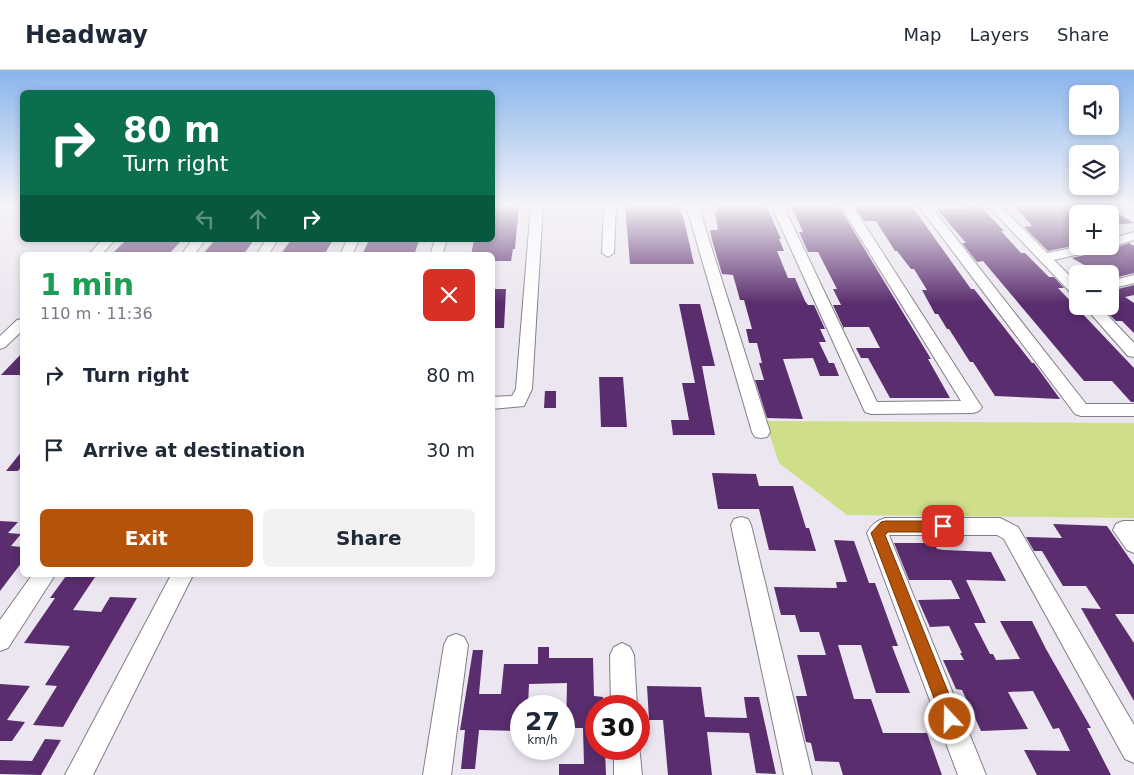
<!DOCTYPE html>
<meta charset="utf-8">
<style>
:root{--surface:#fff;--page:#f2f2f3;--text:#1f2937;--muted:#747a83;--line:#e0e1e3;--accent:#b45309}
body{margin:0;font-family:"DejaVu Sans",sans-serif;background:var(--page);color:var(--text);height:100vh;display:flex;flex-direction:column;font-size:19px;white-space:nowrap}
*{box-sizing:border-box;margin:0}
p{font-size:16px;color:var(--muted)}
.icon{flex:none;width:28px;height:28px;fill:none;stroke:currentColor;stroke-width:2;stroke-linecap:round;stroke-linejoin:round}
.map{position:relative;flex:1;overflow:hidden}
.panel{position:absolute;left:20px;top:182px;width:475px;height:325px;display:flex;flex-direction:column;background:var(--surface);border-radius:8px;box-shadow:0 2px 8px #0003}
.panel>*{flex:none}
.banner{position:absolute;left:20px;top:20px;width:475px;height:152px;border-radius:8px;box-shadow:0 2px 8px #0003;background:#0b6e4f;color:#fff;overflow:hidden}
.buttons{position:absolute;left:1069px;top:15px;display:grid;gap:10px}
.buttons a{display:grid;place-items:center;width:50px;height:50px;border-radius:8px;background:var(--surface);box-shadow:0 2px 8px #0003;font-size:25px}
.speed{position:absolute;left:510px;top:625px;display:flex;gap:10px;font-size:25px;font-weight:700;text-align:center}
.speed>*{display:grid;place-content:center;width:65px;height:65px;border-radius:50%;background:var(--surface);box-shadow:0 2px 8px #0003;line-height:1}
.speed small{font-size:12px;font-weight:400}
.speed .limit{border:8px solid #d22;background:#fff;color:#111}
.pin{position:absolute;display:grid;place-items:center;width:42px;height:42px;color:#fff;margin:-21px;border-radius:10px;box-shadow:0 2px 8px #0006}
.me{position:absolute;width:55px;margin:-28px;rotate:339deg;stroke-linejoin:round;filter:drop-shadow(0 0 4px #0008)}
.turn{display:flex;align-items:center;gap:18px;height:105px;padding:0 20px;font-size:22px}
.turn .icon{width:65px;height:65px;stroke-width:2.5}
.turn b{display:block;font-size:35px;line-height:42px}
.lanes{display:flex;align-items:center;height:48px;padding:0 20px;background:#0003;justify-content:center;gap:25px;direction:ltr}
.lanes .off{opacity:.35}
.round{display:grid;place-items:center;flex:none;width:52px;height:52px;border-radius:8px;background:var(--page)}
.headline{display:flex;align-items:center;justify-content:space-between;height:85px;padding:0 20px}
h1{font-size:30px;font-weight:800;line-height:38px;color:#1e9e55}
.primary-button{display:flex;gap:10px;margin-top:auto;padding:10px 20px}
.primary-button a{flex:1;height:58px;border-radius:8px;background:var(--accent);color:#fff;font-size:20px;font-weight:800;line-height:58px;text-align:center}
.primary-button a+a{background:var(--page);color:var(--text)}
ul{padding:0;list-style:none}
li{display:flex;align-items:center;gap:15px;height:75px;padding:0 20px}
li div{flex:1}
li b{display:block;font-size:19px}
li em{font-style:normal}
header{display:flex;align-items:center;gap:30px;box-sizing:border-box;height:70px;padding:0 25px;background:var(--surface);border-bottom:1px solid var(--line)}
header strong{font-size:24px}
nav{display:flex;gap:28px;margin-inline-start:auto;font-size:18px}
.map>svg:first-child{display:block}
.green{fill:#cfdf89}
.building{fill:#5a2d6e}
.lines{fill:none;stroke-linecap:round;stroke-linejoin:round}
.minor-casing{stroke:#837e86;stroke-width:2}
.minor{fill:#fff;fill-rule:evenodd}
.route{fill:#b45309;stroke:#753606}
</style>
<header>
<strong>Headway</strong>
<nav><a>Map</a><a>Layers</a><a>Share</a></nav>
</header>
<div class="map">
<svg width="1134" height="705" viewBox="0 0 1134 705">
<rect width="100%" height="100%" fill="#ece6f0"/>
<!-- green -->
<polygon class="green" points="765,351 1134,353 1134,448 847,445 779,393"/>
<!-- building -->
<g class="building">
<polygon points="492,135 519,135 515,179 513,179 511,191 492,191 492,185 471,185 474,170 492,170"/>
<polygon points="625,135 678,135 684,150 694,194 630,194"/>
<polygon points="716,135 766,135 781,169 779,169 784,181 777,181 788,208 795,208 805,231 808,235 814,235 825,259 820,259 826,272 819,272 829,293 834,293 839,306 820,306 813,288 783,289 803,349 767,348 755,310 764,310 759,293 762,293 757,273 749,273 746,259 752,259 744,230 740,230 733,205 722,204 712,170 710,160 718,160 715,142 718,142"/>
<polygon points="838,135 931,289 928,289 950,328 890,328 868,288 861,288 856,278 880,278 869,257 844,257 844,259 833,235 841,235 833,219 837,219 818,182 808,182 799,162 803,162 791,136"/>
<polygon points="854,135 911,135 971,219 974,219 1032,293 1034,293 1060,329 995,326 973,292 970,292 949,259 947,259 938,244 935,244 922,220 927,220 914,199 911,199 897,181 895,181 876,151 864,151"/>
<polygon points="963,135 979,135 1004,161 1001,161 1021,183 1025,183 1049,207 1054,207 1064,218 1058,218 1134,298 1134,332 1131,332 1112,311 1084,311 983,191 977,192 962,173 966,173 937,139 966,139"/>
<polygon points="1014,135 1078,135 1078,175 1048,181 1024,157 1032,156"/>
<polygon points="1087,135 1104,135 1134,153 1112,155 1110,153 1110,144 1098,144"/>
<polygon points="126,170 182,170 168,185 111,185"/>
<polygon points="215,170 254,170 243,185 202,185"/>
<polygon points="291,170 333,170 324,185 280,185"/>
<polygon points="369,170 386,171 419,171 414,185 362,185"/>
<polygon points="1129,173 1134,176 1134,203 1110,209 1110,195 1093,200 1072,188 1102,181 1106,176 1111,179"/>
<polygon points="1134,215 1134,225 1125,227 1134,233 1134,263 1122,251 1116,251 1110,245 1110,221"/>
<polygon points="492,219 506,219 504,258 492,258"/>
<polygon points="679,234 700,234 715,296 702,296 715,365 673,365 671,350 689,350 682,313 695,313"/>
<polygon points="22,283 22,305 1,305"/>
<polygon points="599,307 623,307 627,357 601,357"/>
<polygon points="545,321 556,321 556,338 544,338"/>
<polygon points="22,381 22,396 18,401 6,401"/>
<polygon points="712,403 756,404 759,416 793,416 806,458 809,458 816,481 769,480 759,439 718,439"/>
<polygon points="0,451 18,452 8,463 21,464 11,476 22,477 22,492 0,521"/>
<polygon points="1053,454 1107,456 1134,495 1134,544 1115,544 1134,573 1134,631 1081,538 1101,539 1086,516 1063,516 1042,481 1034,481 1026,467 1062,468"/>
<polygon points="834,470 854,471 869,513 875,513 891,557 898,576 892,576 910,623 876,623 861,575 838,575 854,629 871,629 883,663 927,663 942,705 843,705 839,692 815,691 811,673 806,672 796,626 807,626 797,585 826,585 819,562 800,562 795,545 781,545 774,517 837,518 836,512 847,512"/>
<polygon points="894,473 934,473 937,479 944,480 991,482 1006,511 966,510 986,553 974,553 990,584 993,584 996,590 1020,589 1000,551 1032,551 1046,579 1091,658 1087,658 1111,705 1037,705 1024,680 1070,681 1059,658 1053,659 1033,621 1008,622 1028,659 981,661 962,620 956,619 943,590 964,590 960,583 962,583 949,556 930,557 918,530 960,529 951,510 909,510"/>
<polygon points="66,506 95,507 73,540 101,542 110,527 137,528 63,657 33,655 57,616 45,615 70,576 24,573 55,528 50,528"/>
<polygon points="538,577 549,577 549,588 593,588 594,626 603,627 603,636 596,636 596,679 605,679 606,705 559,705 559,694 584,694 583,658 566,658 567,613 529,614 528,636 521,636 521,661 479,660 475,699 461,699 465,660 460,660 473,580 483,580 479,624 501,624 504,594 538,594"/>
<polygon points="0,614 30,616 7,650 25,652 12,671 0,671"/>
<polygon points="647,616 701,617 705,647 747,648 744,627 759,627 776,704 756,703 749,663 707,662 712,705 668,705 663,650 649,650"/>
<polygon points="45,669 61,670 41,705 0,704 0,690 32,691"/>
</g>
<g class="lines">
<defs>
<g id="minor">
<polygon points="531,135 543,135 532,319 524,336 492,339 492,327 512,326 516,319"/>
<polygon points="604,135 616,135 614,183 608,187 602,183"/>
<polygon points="686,135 698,135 770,362 767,367 761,368 755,367 752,362"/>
<polygon points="771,135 783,135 877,332 961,331 840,135 852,135 979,333 982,337 979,341 973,343 871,344 865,342"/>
<polygon points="918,135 930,135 1086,334 1134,334 1134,346 1081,346 1075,344"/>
<polygon points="987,135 1000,135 1047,183 1082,176 1104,176 1102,179 1054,190 1078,214 1078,226 1073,225"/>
<polygon points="1134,162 1134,170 1110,177 1108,176 1110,176 1110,169"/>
<polygon points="102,170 115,170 101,185 88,185"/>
<polygon points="192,170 205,170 194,185 181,185"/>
<polygon points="266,170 278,170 268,185 256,185"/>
<polygon points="347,170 359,170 352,185 340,185"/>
<polygon points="435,170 447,170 442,185 430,185"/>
<polygon points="1134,205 1134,213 1110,219 1110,211"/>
<polygon points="1084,236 1099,236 1134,273 1134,287 1128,286"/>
<polygon points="22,249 22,261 5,277 0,279 0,266 17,250"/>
<polygon points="741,447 748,449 751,455 812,705 784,705 731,455 734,449"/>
<path d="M885,448H1000L1018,457L1134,655V693L1125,689L1004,469L997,465H889L986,705H958L867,463C871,455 876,451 885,448Z"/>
<polygon points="1123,451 1134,451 1134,483 1127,480 1113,460 1116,454"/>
<polygon points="32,505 55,505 8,578 0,581 0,550"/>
<polygon points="171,505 193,505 93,705 65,705"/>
<polygon points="456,564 464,567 468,575 451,705 423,705 444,575 448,567"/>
<polygon points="622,573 630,577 634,585 637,636 611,636 610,585 614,577"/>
<polygon points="639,675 642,705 614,705 614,679 639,679"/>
</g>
</defs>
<!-- minor casing -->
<use href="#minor" class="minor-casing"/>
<!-- minor -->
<use href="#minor" class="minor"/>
</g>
<!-- sky -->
<linearGradient id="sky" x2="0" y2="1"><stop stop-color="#88b5ec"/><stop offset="0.58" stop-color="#f6f4f8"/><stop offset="1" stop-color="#f6f4f8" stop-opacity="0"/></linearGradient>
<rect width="1134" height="234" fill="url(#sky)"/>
<!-- route -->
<polygon class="route" points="885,451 943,451 948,453 949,456 948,460 943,462 888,462 885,465 959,649 956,655 950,658 944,655 942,649 871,463 881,452"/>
</svg>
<div class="buttons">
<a><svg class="icon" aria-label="sound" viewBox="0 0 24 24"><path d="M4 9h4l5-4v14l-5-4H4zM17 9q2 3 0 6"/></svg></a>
<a><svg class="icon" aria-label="layers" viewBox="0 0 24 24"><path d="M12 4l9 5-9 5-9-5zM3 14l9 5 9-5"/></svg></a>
<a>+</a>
<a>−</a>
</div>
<div class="speed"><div>27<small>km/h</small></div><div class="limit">30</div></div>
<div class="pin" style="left:943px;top:456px;background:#d93025"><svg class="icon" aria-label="arrive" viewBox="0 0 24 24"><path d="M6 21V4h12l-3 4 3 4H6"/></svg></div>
<svg class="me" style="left:950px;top:649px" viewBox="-20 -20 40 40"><circle r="17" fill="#b45309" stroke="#fff" stroke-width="3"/><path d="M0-11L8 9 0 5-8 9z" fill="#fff"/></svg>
<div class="banner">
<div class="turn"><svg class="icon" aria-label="right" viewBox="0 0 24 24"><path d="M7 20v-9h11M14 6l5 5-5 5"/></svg><div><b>80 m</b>Turn right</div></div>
<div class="lanes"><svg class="icon off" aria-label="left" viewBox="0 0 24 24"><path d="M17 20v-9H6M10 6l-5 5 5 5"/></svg><svg class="icon off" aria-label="ahead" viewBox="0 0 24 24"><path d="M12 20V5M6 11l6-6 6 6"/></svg><svg class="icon" aria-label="right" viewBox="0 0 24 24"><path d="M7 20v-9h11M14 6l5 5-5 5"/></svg></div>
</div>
<section class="panel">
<div class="headline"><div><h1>1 min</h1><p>110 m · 11:36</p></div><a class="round" style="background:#d93025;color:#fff"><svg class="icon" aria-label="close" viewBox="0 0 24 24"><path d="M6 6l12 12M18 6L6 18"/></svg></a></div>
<ul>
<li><svg class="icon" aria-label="right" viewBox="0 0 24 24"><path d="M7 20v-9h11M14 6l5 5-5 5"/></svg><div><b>Turn right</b></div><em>80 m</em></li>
<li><svg class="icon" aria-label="arrive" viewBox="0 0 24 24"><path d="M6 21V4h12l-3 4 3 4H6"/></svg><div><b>Arrive at destination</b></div><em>30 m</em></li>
</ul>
<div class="primary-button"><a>Exit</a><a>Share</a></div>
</section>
</div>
